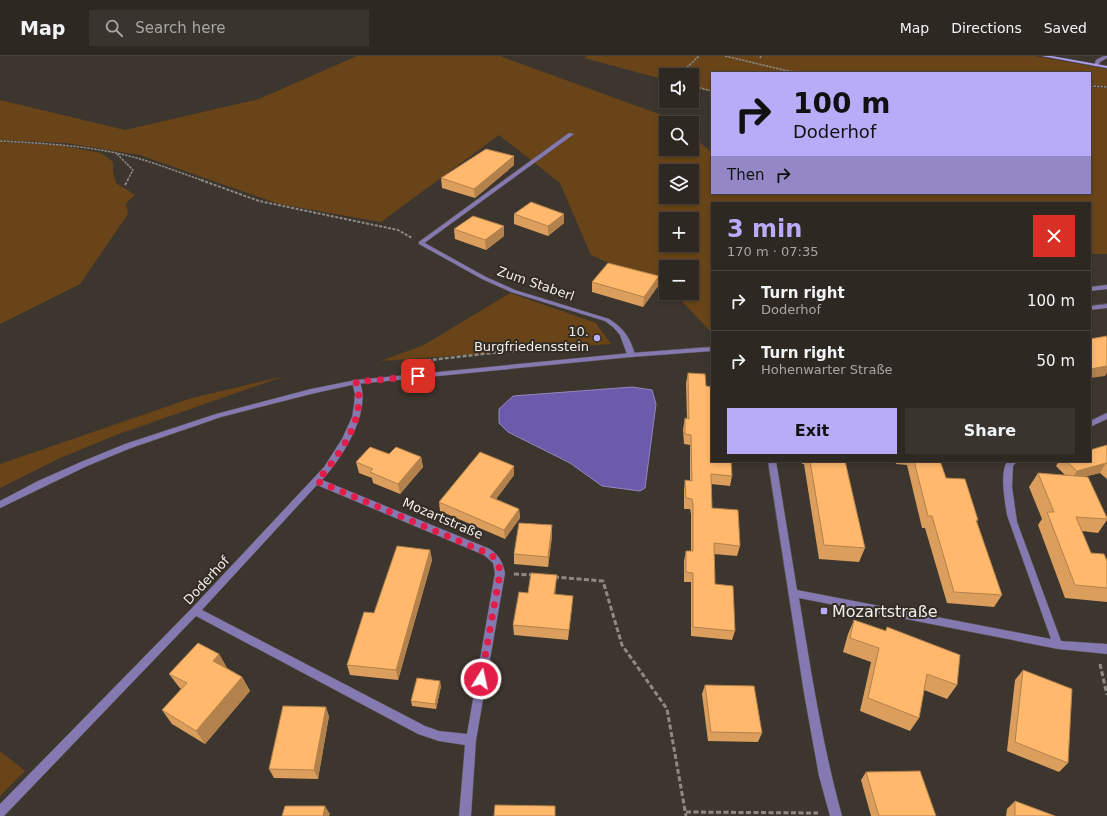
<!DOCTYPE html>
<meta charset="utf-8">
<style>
:root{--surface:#2e2822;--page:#3a342f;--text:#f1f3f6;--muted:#a7a6a5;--line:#494440;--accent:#b8abf7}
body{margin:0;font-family:"DejaVu Sans",sans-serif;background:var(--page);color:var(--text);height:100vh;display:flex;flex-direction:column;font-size:15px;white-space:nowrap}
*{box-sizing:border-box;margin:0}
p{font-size:13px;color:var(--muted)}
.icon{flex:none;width:22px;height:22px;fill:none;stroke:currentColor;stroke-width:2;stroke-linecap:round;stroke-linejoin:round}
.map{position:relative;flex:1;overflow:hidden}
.sheet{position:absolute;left:711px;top:146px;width:380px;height:260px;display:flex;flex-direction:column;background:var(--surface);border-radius:0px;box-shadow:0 2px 6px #0003,0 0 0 1px var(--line)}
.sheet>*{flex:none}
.banner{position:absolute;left:711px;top:16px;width:380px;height:122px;border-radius:0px;box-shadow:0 2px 6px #0003,0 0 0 1px var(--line);background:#b8abf7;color:#111;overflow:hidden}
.fabs{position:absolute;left:659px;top:12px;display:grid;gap:8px}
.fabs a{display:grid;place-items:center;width:40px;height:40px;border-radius:0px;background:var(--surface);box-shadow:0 2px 6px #0003,0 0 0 1px var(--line);font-size:20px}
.pin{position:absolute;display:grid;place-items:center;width:34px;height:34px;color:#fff;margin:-17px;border-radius:8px;box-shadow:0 2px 6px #0006}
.me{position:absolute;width:44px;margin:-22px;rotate:10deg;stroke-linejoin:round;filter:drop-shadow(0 0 3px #0008)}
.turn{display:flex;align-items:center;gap:14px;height:84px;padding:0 16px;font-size:18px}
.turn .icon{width:52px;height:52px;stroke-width:2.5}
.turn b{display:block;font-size:28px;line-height:34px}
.then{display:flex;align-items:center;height:38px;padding:0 16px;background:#0003;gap:8px;font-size:15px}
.round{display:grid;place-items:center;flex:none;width:42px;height:42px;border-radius:0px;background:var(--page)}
.head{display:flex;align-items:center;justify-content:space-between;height:68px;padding:0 16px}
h1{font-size:24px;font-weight:700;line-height:30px;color:var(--accent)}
.button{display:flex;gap:8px;margin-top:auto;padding:8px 16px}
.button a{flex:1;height:46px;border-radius:0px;background:var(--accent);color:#111;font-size:16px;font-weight:700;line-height:46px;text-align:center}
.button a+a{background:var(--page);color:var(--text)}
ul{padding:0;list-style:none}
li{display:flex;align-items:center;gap:12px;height:60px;padding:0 16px;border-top:1px solid var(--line)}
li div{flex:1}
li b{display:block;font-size:15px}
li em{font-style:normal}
header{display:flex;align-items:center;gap:24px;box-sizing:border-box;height:56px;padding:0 20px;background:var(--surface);border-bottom:1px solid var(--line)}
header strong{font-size:19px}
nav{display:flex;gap:22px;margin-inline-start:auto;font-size:14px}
.search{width:280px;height:36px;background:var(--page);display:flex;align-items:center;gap:10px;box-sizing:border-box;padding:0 14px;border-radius:0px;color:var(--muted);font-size:15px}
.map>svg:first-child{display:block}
.green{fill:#694418;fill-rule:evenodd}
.water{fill:#6c5aab;stroke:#9486be}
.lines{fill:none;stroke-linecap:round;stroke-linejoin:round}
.service-casing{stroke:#5a534c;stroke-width:1}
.minor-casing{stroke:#5a534c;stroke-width:1}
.tertiary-casing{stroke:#5a534c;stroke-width:1}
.secondary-casing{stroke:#5a534c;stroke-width:1}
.path-far3{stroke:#8f8983;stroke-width:1.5;stroke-dasharray:2.5 1;stroke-linecap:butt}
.path-far2{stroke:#8f8983;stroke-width:2;stroke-dasharray:3 1.5;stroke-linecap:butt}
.path-far1{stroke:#8f8983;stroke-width:2.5;stroke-dasharray:4 2;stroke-linecap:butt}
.path{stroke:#8f8983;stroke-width:3;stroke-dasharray:5 2.5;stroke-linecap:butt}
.service{fill:#847ab1;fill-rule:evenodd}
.minor{fill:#847ab1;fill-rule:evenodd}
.tertiary{fill:#847ab1;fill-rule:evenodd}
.secondary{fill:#af9ff6;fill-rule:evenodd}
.wall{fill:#db9e5d}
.shaded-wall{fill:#b2814c}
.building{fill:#ffb86c;stroke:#b2814c}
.route{stroke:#e11d48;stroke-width:7;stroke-dasharray:0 12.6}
.poi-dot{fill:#b8abf7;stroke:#332c24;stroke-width:1.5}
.labels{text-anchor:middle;stroke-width:4;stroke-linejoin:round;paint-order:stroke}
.street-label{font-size:13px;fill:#f3eee9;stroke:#332c24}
.poi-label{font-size:13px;fill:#f3eee9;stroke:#332c24;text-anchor:end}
.near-poi-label{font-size:16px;fill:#f3eee9;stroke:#332c24;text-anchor:start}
</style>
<header>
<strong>Map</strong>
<div class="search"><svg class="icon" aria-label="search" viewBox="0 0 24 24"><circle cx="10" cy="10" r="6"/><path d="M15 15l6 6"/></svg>Search here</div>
<nav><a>Map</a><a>Directions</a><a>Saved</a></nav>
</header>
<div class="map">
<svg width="1107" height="760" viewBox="0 0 1107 760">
<rect width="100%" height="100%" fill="#3d362e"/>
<!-- green -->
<g class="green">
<path d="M357,0H500L678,65L679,67H666V93H692V79L712,97V137H1090V31L1107,32V198H1090V147H712V277L674,237H692V211H666V232L591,199L560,127L499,79L381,166L279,148L140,99L66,87L0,84V44L125,74L259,43ZM666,115H692V141H666ZM666,163H692V189H666Z"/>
<polygon points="587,0 1035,0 1107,13 1107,30 1090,29 1090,17 712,17 712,36 692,31 692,19 666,19 666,24 584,2"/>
<polygon points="0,86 58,89 101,97 113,106 113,116 116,127 135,139 126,147 128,158 80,228 0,268"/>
<polygon points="510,237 596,267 611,288 381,305 424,289"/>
<polygon points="285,320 116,379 58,403 0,432 0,408 192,342"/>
<polygon points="0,695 25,715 0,740"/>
</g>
<!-- water -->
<polygon class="water" points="632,331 652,334 656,348 645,432 640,435 602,430 570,407 508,376 499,367 499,353 513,340"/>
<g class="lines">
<defs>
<g id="service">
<polygon points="1104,0 1107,0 1107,2 1100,6 1098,10 1094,10 1096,4"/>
<polygon points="569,77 574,78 423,188 419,188 419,186"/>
<polygon points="1107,229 1107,233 1090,235 1090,231"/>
</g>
<g id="minor">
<path d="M421,185L486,221L515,234L609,263C624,272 631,283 635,299L634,301H628L620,279L614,272L605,265L511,236L482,223L419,188V186Z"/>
<path d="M353,324H359C373,355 342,402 322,424L490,493C499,499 503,507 505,517L476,684L471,760H459L465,689L439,685L418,678L196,560L4,760H0V748L192,552L324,411L342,383L352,361L354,349L355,338L352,326ZM317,429L484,499L493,507L495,517L467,678L439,675L425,670L202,554Z"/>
<polygon points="1107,357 1107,363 1090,371 1090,365"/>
<path d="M768,405H776L797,534L1051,583L1007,459C1005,446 999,414 1008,405H1017L1013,410L1012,431L1017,466L1061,585L1107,588V598L1058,593L799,542C811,615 822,688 842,760H830L819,720L804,637Z"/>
</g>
<g id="tertiary">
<polygon points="1107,248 1107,252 1090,254 1090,250"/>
<polygon points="712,291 712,295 631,301 356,328 311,338 221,361 131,392 87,410 0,452 0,445 38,425 81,406 125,388 216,358 311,333 356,324 631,297"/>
</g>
<polygon id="secondary" points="1042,0 1051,0 1107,10 1107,12"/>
</defs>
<!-- service casing -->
<use href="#service" class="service-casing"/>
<!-- minor casing -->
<use href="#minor" class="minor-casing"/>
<!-- tertiary casing -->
<use href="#tertiary" class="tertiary-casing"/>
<!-- secondary casing -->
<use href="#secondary" class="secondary-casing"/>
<!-- path-far3 -->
<g class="path-far3">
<polyline points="725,0 788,15 808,17"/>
<polyline points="760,2 761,0"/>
<polyline points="679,19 699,0"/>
<polyline points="692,30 712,35"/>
<polyline points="1090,30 1107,31"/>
<path d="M0,85C39,87 78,89 116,97C146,103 175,115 204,125"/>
<polyline points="117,98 133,114 127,125"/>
</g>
<!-- path-far2 -->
<g class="path-far2">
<polyline points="201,124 259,145 398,174 412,182"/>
<polyline points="125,129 128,124"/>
</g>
<!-- path-far1 -->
<polyline class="path-far1" points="403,307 501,296 559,292"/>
<!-- path -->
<g class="path">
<polyline points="514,518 533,519"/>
<polyline points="554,521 603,525 622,589 667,653 686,760"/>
<polyline points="1100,608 1107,639"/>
<polyline points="686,756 818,757"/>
</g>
<!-- service -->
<use href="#service" class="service"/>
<!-- minor -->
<use href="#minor" class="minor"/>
<!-- tertiary -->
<use href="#tertiary" class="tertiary"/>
<!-- secondary -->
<use href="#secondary" class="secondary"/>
</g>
<!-- wall -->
<g class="wall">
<polygon points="514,109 475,142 442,132 441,122"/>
<polygon points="514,158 564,167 548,180 514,168"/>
<polygon points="504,170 504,180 486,194 455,183 454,173"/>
<polygon points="659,220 658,230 643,251 592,236 592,226"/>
<polygon points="688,317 712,405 732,420 730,430 711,428 712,452 740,490 737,500 714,498 715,528 735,575 732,584 691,580 691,526 684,526 684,505 686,495 691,495 691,458 690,453 684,453 684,434 685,424 690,425 690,389 684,388 683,373 685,362 687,363 686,327"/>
<polygon points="1107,389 1107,423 1100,417 1083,421 1107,462 1107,464 1098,477 1082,475 1091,497 1107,505 1107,546 1065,542 1038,469 1042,463 1029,431 1038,417 1066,420 1056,410 1059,405 1090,405"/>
<polygon points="389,398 421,401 423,411 400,438 373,427 372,422 359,417 356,406"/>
<polygon points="802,405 845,405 865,492 859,506 819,503 804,408 802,408"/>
<polygon points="895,405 940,405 946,422 978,464 977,466 1002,539 994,551 947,547 925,472 922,472 907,409 896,408"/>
<polygon points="514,410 514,419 496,443 519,453 520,462 505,483 440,455 439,446"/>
<polygon points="552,480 548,511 514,508 514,498"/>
<polygon points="430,494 432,504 398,624 350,619 347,609 374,557"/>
<polygon points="556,529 555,538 572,550 568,584 514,579 513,569 528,537"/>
<polygon points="854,564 885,575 887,571 957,629 947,643 924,634 919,662 910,675 860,655 871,606 843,596 848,578"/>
<polygon points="219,598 227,612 242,621 250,635 205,688 172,668 162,654 181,633 179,631 169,618"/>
<polygon points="1023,614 1068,707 1059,716 1007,695 1015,624"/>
<polygon points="705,629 762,677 758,686 708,685 702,638"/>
<polygon points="441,630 436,653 412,650 411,645"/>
<polygon points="329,660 318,723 274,722 269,713"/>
<polygon points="866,716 936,760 871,760 861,724"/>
<polygon points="1015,745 1055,760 1006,760 1007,753"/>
</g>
<!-- shaded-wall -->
<g class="shaded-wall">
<polygon points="514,100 514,109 475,142 474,133"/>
<polygon points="564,158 564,167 548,180 548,170"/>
<polygon points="504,170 504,180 486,194 485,184"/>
<polygon points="659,220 658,230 643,251 644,241"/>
<polygon points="1107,310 1107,317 1105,320 1090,322 1090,313"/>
<polygon points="421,401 423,411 400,438 398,428"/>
<polygon points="1106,407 1100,417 1071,424 1077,415"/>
<polygon points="514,410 514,419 491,450 490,441"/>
<polygon points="519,453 520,462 505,483 504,474"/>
<polygon points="552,469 552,480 548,511 548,501"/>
<polygon points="430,494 432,504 398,624 396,614"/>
<polygon points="557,519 556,529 554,548 554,538"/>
<polygon points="219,598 227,612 221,619 213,605"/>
<polygon points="242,621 250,635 205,688 196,675"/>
<polygon points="440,625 441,630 436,653 435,648"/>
<polygon points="326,651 329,660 318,723 314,714"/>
<polygon points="325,750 330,758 329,760 323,760"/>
</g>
<!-- building -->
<g class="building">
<polygon points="486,93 514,100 474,133 441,122"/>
<polygon points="531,146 564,158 548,170 514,158"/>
<polygon points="473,160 504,170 485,184 454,173"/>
<polygon points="608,207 659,220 644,241 592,226"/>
<polygon points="1107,280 1107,310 1090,313 1090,283"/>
<polygon points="688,317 705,318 706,330 712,331 712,405 731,405 732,420 711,418 712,452 738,454 740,490 714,487 715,528 733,530 735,575 693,571 693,517 686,516 686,495 693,495 693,448 692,443 686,442 685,424 692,425 691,379 685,378 685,362 689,363"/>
<polygon points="1107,389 1107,408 1106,407 1077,415 1066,405 1090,405 1090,394"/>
<polygon points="370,391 389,398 396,391 421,401 398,428 370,416 373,413 356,406"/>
<polygon points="480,396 514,410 490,441 519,453 504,474 439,446"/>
<polygon points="810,405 845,405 865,492 824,489"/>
<polygon points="914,405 940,405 946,422 965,423 978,464 976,464 1002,539 954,536 932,460 928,460"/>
<polygon points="1038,417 1088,421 1107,462 1107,463 1076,461 1091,497 1104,498 1107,505 1107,532 1075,529 1047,456 1054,456"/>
<polygon points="519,467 552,469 548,501 514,498"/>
<polygon points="397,490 430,494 396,614 347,609 364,556 374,557"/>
<polygon points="531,517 557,519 554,538 573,540 569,574 513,569 519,536 528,537"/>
<polygon points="854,564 886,575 887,571 960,599 957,629 927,618 919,662 868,642 879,592 850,582"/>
<polygon points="198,587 219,598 213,605 242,621 196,675 162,654 187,627 169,618"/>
<polygon points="1023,614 1072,633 1068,707 1015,686"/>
<polygon points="417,622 440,625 435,648 411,645"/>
<polygon points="705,629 754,630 762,677 711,676"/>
<polygon points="283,650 326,651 314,714 269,713"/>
<polygon points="920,715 936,760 879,760 866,716"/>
<polygon points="1015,745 1055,760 1015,760"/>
<polygon points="495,749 555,750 555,760 494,760"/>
<polygon points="285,750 325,750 323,760 282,760"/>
</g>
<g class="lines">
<!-- route -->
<path class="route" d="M418,320L356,326C368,361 339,400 317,425L492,499L499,510L500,517L481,623"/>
</g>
<!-- markers -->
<g class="poi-dot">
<circle cx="597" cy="282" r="4"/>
<rect x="820" y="551" width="8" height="8" rx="2"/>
</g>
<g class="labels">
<!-- street labels -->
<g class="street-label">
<text transform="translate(536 227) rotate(19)" y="5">Zum Staberl</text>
<text transform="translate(443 462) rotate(23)" y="5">Mozartstraße</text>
<text transform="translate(206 524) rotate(-47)" y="5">Doderhof</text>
</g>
<!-- poi labels -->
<g class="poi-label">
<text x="589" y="280">10.<tspan x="589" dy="15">Burgfriedensstein</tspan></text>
</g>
<!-- near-poi labels -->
<g class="near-poi-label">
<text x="832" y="561">Mozartstraße</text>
</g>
</g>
</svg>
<div class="fabs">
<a><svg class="icon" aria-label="sound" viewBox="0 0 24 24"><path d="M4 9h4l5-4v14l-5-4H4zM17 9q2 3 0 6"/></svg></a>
<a><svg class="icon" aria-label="search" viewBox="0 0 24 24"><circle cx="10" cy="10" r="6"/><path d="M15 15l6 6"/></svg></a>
<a><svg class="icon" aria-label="layers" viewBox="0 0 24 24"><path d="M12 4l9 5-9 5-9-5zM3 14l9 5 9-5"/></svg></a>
<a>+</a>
<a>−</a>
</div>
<div class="pin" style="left:418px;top:320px;background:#d93025"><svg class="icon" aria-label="arrive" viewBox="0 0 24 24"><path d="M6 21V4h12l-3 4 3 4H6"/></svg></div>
<svg class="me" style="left:481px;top:623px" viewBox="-20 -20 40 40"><circle r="17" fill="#e11d48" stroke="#fff" stroke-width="3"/><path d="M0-11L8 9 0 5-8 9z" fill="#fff"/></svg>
<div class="banner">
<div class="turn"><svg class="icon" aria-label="right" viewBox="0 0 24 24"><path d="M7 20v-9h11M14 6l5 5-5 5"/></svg><div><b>100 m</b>Doderhof</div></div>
<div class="then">Then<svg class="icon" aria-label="right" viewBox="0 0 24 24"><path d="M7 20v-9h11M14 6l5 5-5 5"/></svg></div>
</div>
<section class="sheet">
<div class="head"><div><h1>3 min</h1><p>170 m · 07:35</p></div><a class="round" style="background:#d93025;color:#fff"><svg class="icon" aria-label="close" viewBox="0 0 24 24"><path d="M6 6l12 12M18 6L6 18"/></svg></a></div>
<ul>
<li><svg class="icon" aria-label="right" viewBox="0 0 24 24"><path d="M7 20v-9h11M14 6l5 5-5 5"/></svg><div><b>Turn right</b><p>Doderhof</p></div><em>100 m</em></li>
<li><svg class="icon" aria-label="right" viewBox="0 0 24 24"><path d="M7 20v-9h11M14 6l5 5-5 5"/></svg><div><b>Turn right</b><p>Hohenwarter Straße</p></div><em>50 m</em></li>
</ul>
<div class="button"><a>Exit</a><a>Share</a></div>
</section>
</div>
